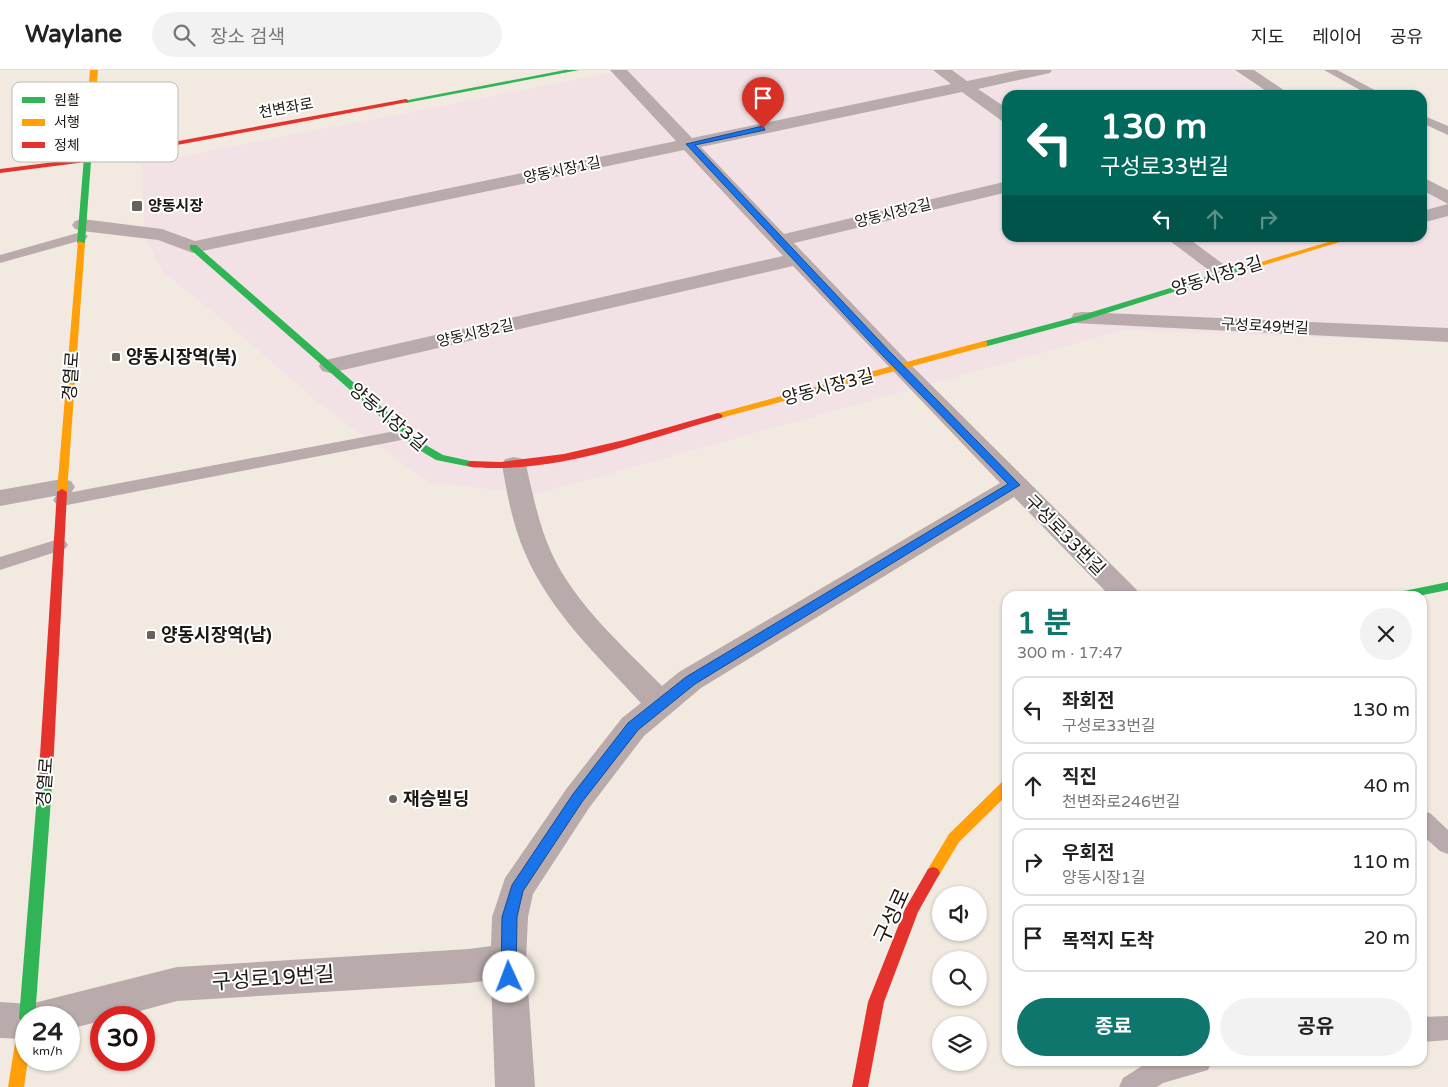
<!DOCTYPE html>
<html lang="ko">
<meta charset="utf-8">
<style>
:root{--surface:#fff;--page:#f2f2f2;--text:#222;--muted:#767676;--line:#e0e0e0;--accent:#0f766e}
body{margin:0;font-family:"Varela Round","Noto Sans KR",sans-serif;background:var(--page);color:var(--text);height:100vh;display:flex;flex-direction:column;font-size:19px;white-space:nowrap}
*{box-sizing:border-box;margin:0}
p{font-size:16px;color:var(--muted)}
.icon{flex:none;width:28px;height:28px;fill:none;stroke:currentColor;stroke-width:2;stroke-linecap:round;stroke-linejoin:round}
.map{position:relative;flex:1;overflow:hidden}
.drawer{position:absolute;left:1002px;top:521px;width:425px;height:475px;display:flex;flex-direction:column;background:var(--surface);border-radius:15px;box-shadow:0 1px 4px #0004}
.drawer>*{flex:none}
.hud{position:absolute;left:1002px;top:20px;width:425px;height:152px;border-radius:15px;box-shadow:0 1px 4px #0004;background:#00695c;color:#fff;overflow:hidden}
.tools{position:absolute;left:932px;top:816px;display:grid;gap:10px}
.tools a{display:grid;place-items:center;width:55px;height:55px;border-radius:50%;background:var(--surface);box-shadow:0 1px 4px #0004;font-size:25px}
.speed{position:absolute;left:15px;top:936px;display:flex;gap:10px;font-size:25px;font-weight:700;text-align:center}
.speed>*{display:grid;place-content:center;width:65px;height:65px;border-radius:50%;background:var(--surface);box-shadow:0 1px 4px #0004;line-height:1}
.speed small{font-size:12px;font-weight:400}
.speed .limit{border:8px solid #d22;background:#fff;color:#111}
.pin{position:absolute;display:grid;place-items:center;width:42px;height:42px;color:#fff;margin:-51px -21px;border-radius:50% 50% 50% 0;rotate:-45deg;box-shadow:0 0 5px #0007}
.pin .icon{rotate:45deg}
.me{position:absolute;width:55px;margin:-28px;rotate:358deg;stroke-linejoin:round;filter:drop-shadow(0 0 4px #0008)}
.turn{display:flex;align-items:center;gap:18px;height:105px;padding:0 15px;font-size:22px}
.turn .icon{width:65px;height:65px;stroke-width:2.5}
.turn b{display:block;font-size:35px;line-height:42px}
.lanes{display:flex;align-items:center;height:48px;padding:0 15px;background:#0003;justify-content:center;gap:25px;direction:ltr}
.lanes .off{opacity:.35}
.round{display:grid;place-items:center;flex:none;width:52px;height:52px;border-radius:26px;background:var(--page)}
.head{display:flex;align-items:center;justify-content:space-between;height:85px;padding:0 15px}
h1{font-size:30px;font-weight:700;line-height:38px;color:var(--accent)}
.button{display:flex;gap:10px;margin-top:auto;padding:10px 15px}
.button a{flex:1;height:58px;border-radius:30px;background:var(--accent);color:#fff;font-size:20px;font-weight:700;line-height:58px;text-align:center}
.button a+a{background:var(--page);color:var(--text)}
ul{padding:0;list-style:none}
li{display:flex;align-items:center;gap:15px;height:68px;margin:0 10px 8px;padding:0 5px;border:2px solid var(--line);border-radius:15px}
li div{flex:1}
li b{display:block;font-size:19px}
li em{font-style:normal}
header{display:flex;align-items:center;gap:30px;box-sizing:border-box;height:70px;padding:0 25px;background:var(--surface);border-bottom:1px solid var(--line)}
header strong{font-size:24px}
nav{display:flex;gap:28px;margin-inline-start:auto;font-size:18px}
.search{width:350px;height:45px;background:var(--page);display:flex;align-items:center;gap:12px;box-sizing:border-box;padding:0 18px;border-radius:28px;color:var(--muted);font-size:19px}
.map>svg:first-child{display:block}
.commercial{fill:#f2e2e5}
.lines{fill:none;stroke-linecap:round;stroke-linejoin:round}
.lane{fill:#b9abab;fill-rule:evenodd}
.street{fill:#b9abab;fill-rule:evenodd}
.fast{fill:#30b455;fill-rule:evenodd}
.slow{fill:#ff9f0a;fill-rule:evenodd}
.jam{fill:#e5322d;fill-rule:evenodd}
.slow-bridge{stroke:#ff9f0a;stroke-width:8}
.route{fill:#1a73e8;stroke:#114b97}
.poi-dot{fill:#68625b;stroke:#fff;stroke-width:2}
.labels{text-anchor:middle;stroke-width:4;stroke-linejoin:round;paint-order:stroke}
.far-street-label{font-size:15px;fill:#1d1813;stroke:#fff}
.far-poi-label{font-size:15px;font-weight:bold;fill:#1d1813;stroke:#fff;text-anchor:start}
.street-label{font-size:18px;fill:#1d1813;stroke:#fff}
.poi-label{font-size:18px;font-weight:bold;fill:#1d1813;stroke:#fff;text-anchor:start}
.near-street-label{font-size:21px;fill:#1d1813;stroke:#fff}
.key{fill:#fff;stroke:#bbbab8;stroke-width:1}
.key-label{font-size:14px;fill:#1d1813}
</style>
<header>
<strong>Waylane</strong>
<div class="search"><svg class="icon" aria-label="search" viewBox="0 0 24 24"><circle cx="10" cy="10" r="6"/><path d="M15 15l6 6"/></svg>장소 검색</div>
<nav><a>지도</a><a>레이어</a><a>공유</a></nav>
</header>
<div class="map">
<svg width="1448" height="1017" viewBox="0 0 1448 1017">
<rect width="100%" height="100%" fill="#f2eae1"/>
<!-- commercial -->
<polygon class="commercial" points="625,0 1231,0 1271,25 1008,25 1008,168 1422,168 1423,120 1448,136 1448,272 1124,260 537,424 430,413 322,336 243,267 162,201 144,165 142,94"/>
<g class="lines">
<!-- lane -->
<g class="lane">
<polygon points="1324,0 1337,0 1384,25 1369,25"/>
<polygon points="1422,45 1448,56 1448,65 1422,53"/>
<polygon points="81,162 88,166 86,169 0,193 0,185"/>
<polygon points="406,359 412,360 414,364 412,368 62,436 56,434 53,430 56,426 62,424"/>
<polygon points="59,469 65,471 68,475 65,479 0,500 0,487"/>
<polygon points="1422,741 1430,743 1448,760 1448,784 1440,781 1422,765"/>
<polygon points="1448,946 1448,970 1422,972 1422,947"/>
<polygon points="1150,991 1212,991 1208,1000 1163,1013 1157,1017 1119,1017 1123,1008"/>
</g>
<!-- street -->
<g class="street">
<path d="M610,0H627L692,68L951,14L933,0H952L967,11L1021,0H1052L1050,3L978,19L1008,39V52L1002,51L962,22L701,77L784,164L1008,111V122L794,173L908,292L1136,519L1140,526H1110L1014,427L701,618L644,666L589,738L533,824L528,847L526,890L535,1017H495L491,910L469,913L177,931L114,948H101V951L69,959V948H26V969L0,968V932L30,934L177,897L469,879L491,876L492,847L505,808L567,718L622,648L641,633C599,587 550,542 525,483C513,456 507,424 502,395L505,389L514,387L523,389L526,395C533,425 539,456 552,484C576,535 623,576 662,616L679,602L1000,413L793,196L330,303L322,301L319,296L322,291L330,289L783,186L684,80L193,183L158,170L82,161L75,159L72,155L75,151L82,149L162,159L195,171L676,71Z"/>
<polygon points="1235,0 1254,0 1291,25 1272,25"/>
<polygon points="1422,107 1448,120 1448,134 1422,120"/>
<polygon points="1448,134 1448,146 1422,153 1422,141"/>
<polygon points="1166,168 1188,168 1235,203 1232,207 1225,209 1218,207"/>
<polygon points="1082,242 1448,258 1448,272 1074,253 1071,248 1074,243"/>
<polygon points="62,409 71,411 75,417 71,423 0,436 0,420"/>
</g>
<!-- fast -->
<g class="fast">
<polygon points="565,0 579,0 406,33 403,31"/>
<polygon points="86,62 93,64 85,173 81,175 77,173"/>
<polygon points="190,175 196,175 424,374 443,385 475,392 476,394 475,396 471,397 436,390 416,378 190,179"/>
<polygon points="1255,192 1258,192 1262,194 1085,250 984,277 979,274 981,272 1079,246"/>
<polygon points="1448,512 1448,520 1418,526 1393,526 1399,522"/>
<polygon points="46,696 51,697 53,701 35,948 26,948 26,955 22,953 19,948 39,701 41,697"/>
</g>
<!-- slow -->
<g class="slow">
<polygon points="1342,168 1353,168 1261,196 1258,196 1254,194"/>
<polygon points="78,171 85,173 67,422 62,425 57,422"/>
<polygon points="984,271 987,272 987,276 721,348 715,348 713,346 715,344"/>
<polygon points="1008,710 1008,724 959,772 938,807 933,809 928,807 926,803 928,799 949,764 1003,711"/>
<polygon points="26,948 26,990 28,990 24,1017 8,1017 18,955 21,950"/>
</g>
<!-- jam -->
<g class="jam">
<polygon points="406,29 408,30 408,32 86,92 0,103 0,99 86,88"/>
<path d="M718,343L721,344L723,346L721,348C646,369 567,400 487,398C480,397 471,399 466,394L471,391L501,392L564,384L624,370Z"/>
<polygon points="62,419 67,422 53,701 51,705 46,706 41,705 39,701 57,422"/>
<polygon points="933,797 938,799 940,803 918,842 884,932 868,1017 852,1017 868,932 905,839 928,799"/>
</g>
<!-- slow-bridge -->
<polyline class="slow-bridge" points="89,64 94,0"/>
</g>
<!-- route -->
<polygon class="route" points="763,56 765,60 695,75 890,282 1020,415 695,614 638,660 582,732 523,821 517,847 516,907 514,912 509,914 504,912 501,907 502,847 512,815 573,724 628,653 686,607 1008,414 883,286 686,74"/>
<!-- markers -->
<g class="poi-dot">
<rect x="131" y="130" width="12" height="12" rx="2.5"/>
<rect x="111" y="282" width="10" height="10" rx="2.5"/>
<rect x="146" y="560" width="10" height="10" rx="2.5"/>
<circle cx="393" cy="729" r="5"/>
</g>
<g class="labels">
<!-- far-street labels -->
<g class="far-street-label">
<text transform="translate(286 38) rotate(-10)" y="5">천변좌로</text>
<text transform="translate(562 100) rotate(-12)" y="5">양동시장1길</text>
<text transform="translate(893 143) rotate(-14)" y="5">양동시장2길</text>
<text transform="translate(1265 256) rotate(3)" y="5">구성로49번길</text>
<text transform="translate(475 263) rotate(-13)" y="5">양동시장2길</text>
</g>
<!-- far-poi labels -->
<g class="far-poi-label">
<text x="148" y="141">양동시장</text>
</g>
<!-- street labels -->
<g class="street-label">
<text transform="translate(1217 206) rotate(-17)" y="6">양동시장3길</text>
<text transform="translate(71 306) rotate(-86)" y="6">경열로</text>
<text transform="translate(828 317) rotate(-15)" y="6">양동시장3길</text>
<text transform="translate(388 347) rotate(40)" y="6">양동시장3길</text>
<text transform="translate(1065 465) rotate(45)" y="6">구성로33번길</text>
<text transform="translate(45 712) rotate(-86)" y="6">경열로</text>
</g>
<!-- poi labels -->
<g class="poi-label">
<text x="126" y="293">양동시장역(북)</text>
<text x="161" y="571">양동시장역(남)</text>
<text x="403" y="735">재승빌딩</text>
</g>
<!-- near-street labels -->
<g class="near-street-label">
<text transform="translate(892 846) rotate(-66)" y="7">구성로</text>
<text transform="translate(273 908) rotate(-4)" y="7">구성로19번길</text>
</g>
</g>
<!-- legend -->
<rect x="12" y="12" width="166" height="80" rx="8" class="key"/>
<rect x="22" y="27" width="23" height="6" fill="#30b455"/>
<rect x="22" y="49" width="23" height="7" fill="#ff9f0a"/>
<rect x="22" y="72" width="23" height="6" fill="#e5322d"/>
<g class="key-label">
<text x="54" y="35">원활</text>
<text x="54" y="57">서행</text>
<text x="54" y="80">정체</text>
</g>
</svg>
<div class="tools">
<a><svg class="icon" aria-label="sound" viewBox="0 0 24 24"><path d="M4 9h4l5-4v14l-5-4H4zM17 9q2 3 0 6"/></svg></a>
<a><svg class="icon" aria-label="search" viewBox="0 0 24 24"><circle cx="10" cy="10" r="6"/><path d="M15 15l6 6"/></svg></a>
<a><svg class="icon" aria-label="layers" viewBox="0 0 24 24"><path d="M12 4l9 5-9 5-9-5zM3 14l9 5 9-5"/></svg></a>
</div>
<div class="speed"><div>24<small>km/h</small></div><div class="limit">30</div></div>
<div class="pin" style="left:763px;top:58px;background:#d93025"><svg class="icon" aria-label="arrive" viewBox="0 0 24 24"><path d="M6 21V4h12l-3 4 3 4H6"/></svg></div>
<svg class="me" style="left:509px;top:907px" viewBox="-20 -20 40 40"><circle r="19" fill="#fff"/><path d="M0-13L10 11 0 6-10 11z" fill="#1a73e8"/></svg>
<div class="hud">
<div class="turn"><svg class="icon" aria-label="left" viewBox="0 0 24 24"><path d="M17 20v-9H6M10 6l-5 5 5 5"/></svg><div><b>130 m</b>구성로33번길</div></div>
<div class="lanes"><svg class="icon" aria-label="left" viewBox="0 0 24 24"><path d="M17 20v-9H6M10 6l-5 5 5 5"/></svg><svg class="icon off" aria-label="ahead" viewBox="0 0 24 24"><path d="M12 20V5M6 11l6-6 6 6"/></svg><svg class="icon off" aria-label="right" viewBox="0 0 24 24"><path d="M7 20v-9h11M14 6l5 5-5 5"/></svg></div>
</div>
<section class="drawer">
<div class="head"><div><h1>1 분</h1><p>300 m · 17:47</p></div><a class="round"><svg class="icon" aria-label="close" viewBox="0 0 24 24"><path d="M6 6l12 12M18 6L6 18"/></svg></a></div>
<ul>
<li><svg class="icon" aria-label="left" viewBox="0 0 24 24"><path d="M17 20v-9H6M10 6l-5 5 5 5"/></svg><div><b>좌회전</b><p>구성로33번길</p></div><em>130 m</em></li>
<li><svg class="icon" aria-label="ahead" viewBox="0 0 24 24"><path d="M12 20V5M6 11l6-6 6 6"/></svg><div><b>직진</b><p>천변좌로246번길</p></div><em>40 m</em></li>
<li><svg class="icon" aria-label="right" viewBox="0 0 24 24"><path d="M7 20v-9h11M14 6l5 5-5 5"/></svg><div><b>우회전</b><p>양동시장1길</p></div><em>110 m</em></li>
<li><svg class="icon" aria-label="arrive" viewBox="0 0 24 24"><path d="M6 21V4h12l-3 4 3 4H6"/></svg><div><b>목적지 도착</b></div><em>20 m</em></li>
</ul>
<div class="button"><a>종료</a><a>공유</a></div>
</section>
</div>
